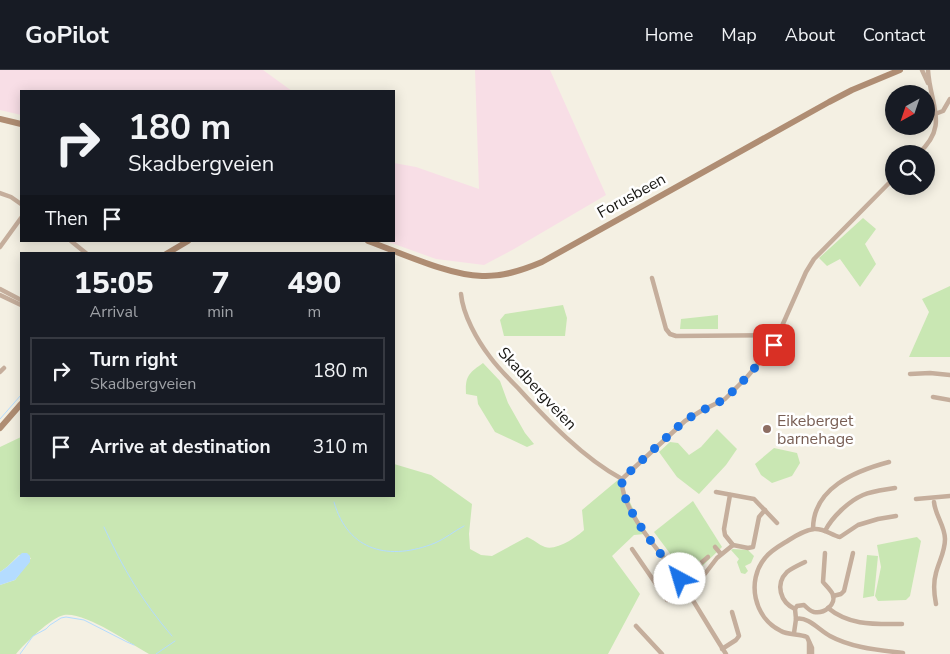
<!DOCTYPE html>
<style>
:root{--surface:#171b24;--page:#242831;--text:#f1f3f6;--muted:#9ea1a6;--line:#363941}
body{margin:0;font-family:"Nunito Sans",sans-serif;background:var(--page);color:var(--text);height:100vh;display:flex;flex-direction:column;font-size:19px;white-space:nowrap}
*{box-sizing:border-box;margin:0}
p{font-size:16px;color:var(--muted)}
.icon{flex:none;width:28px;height:28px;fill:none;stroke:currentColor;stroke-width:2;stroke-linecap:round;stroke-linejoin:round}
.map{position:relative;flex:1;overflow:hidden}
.panel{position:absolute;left:20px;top:182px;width:375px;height:245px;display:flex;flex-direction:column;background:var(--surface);border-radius:0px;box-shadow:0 2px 12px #0003}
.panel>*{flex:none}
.hud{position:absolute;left:20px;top:20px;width:375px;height:152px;border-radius:0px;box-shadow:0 2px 12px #0003;background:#171b24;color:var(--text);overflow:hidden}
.needle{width:32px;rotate:220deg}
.tools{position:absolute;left:885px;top:15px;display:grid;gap:10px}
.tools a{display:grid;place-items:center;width:50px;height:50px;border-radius:50%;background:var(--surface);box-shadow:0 2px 12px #0003;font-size:25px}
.pin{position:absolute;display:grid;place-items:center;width:42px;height:42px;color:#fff;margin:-21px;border-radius:10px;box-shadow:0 2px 8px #0006}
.me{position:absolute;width:55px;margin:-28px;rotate:321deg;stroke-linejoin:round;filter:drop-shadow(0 0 4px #0008)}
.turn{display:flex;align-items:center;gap:18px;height:105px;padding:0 25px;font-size:22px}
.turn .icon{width:65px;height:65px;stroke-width:2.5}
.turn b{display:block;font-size:35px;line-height:42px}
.then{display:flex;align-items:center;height:48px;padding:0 25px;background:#0003;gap:10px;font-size:19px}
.eta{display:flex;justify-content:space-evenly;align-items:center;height:85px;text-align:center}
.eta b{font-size:30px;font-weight:800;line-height:35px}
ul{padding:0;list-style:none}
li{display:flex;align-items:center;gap:15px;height:68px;margin:0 10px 8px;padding:0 15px;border:2px solid var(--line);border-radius:0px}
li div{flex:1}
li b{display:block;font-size:19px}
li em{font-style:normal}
header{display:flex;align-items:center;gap:30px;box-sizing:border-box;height:70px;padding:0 25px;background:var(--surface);border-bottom:1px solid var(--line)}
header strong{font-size:24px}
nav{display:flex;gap:28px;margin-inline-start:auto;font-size:18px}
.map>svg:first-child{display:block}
.industrial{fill:#f8dee6}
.green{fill:#c9e7b3}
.water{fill:#b4dcff}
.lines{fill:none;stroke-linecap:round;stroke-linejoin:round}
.stream{stroke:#b4dcff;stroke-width:1}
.street{stroke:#c5ae9c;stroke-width:4.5}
.secondary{stroke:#af8d73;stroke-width:6}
.route{stroke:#1a73e8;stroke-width:9;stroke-dasharray:0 16.2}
.education-dot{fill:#8d6e63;stroke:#fff;stroke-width:2}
.labels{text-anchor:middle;stroke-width:5;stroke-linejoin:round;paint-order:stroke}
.street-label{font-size:16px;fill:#171612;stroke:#fff}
.education-label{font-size:16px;fill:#785e54;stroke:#fff;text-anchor:start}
</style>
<header>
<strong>GoPilot</strong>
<nav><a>Home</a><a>Map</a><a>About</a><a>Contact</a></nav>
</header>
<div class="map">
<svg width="950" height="584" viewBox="0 0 950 584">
<rect width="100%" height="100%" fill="#f4f0e3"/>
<!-- industrial -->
<g class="industrial">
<polygon points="0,0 263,0 292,21 21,21 21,45 0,40"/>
<polygon points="475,0 550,0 606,125 514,179 484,195 436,189 386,171 394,171 394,93 416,97 479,119"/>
</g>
<!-- green -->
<g class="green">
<polygon points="863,148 876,159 865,174 876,194 860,217 840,189 827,196 819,188"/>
<polygon points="950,216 950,287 909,287 929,242 922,229"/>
<polygon points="563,235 567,248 565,266 504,266 500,250 505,244"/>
<polygon points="718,245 718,259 680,259 681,249"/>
<path d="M483,293L500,311L508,333L525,363L534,374L527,377L495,362L478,334L477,326L466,324C465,306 469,303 483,293Z"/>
<polygon points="717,359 737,379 726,395 699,424 677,407 659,382 670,372 678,373 689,385 701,377"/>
<path d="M21,367V426H394V394L431,405L472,434L469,464L470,479L481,485L492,486L527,467C533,469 539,475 545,477C556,481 577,467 584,460L582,440L619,409L645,464L634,465L612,486L640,524L608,584H149C129,573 86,542 64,545C52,547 24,574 16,584H0V515L15,510L31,488L19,485L7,497L0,502V377Z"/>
<polygon points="774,378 797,383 800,393 792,406 772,413 761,405 755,394"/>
<polygon points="693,431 722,477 689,509 654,462"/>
<polygon points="917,467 921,471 910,526 906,530 878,531 875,526 881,497 877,475"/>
<polygon points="733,479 748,480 754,486 751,493 745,496 748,501 745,504 741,503 737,492 739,489 731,480"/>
<polygon points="867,485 878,486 874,526 863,528"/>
</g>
<!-- water -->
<polygon class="water" points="22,483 27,483 30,486 30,492 15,510 0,515 0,502 7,497"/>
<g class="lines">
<!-- stream -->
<g class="stream">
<polyline points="0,349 21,325"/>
<path d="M334,432C348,482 390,491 435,473C445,469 454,461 464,456"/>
<path d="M104,457C122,497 144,534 172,566"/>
<polyline points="20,584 33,566 46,559 50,555 61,548 66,547 84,550 127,572 134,575"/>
<polyline points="156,584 175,571"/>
</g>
<!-- street -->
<g class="street">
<polyline points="922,0 928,13"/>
<polyline points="935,44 943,41 950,29"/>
<path d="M918,84C950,55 930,36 928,0"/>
<polyline points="0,123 11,127 21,134"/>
<polyline points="71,171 87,184"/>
<polyline points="0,177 21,148"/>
<polyline points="652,208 666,259 670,264 676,266 778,265 806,202 814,189 894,108"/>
<polyline points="0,219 21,230"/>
<path d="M461,224C463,245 477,270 490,287C498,298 508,308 518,318C547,350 583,388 622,409"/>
<polyline points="0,225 21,235"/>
<polyline points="0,302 4,298"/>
<polyline points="910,304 930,303 950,305"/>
<polyline points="933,327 950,330"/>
<polyline points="716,422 754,429 777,453"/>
<polyline points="730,425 724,459 725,465 733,475 748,478 753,477 759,447 765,440"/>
<polyline points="916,429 950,426"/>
<path d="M934,432C935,445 945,456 945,469C945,482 939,491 936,503C933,513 934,524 936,534"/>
<path d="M813,459C813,418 855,401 889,392"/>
<path d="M825,461C832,447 849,431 863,425C873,421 884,420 895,418"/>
<polyline points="715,477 721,484"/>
<polyline points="632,479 667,530"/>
<polyline points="701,493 708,487"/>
<polyline points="657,513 674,502"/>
<polyline points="685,518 704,505 717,488 733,475"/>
<polyline points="833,526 841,524 844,521 853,483"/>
<path d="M828,538C850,556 875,554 902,554"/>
<path d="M795,539C780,532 775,514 787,502C792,498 799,495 805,492"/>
<path d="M796,549C808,546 820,561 830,566C852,578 879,580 903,583"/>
<polyline points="636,556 662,584"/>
<path d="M794,563L796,549L795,539L797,536L804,535C807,538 810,541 814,542C824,544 836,535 833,525C831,520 826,516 823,512L825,483"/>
<polyline points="722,579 736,570 739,566 732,542"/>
<path d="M726,584C710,559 695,533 679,508C662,483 620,441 622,409L685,351L701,341L725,329L747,307L774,275"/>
<polyline points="809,584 809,572"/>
<path d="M812,584V578L807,567C799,564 788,565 781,561C754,548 746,511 765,488C771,480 781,475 789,470C797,465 805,460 814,459C824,458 831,465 840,467L858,455L878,449L896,446"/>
</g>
<!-- secondary -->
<g class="secondary">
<polyline points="0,49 21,54"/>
<path d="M368,171C401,183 448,205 482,206C503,207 523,200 542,192L829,32L852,20L900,0"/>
<polyline points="166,184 188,171"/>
<polyline points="0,358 21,334"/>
</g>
</g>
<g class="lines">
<!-- route -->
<path class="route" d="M680,509C663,485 620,439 622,409L684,351L701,341L725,329L747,307L774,275"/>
</g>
<!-- markers -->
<circle class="education-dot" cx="767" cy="359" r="5"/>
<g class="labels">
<!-- street labels -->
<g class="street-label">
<text transform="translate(631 125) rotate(-29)" y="6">Forusbeen</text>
<text transform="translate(538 318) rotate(47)" y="6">Skadbergveien</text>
</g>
<!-- education labels -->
<g class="education-label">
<text x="777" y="356">Eikeberget<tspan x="777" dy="18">barnehage</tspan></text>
</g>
</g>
</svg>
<div class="tools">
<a><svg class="needle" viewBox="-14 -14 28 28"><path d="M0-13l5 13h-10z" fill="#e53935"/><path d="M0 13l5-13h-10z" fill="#9ea1a6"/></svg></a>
<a><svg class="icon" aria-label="search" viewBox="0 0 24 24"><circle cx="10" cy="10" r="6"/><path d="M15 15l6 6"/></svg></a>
</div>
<div class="pin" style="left:774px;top:275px;background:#d93025"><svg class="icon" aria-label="arrive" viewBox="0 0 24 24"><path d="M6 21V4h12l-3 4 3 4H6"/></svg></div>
<svg class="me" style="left:680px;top:509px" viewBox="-20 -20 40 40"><circle r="19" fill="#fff"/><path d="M0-13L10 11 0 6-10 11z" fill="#1a73e8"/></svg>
<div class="hud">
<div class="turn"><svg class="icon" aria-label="right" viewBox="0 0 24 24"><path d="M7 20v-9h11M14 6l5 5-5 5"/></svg><div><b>180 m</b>Skadbergveien</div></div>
<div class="then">Then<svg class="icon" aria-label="arrive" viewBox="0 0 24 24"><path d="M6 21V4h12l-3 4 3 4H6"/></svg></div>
</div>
<section class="panel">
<div class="eta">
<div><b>15:05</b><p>Arrival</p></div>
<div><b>7</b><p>min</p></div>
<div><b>490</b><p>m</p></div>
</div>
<ul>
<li><svg class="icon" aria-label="right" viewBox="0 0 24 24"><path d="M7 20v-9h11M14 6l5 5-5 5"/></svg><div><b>Turn right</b><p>Skadbergveien</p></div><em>180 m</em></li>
<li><svg class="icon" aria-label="arrive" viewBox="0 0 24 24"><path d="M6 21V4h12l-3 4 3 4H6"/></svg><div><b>Arrive at destination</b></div><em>310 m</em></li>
</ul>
</section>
</div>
